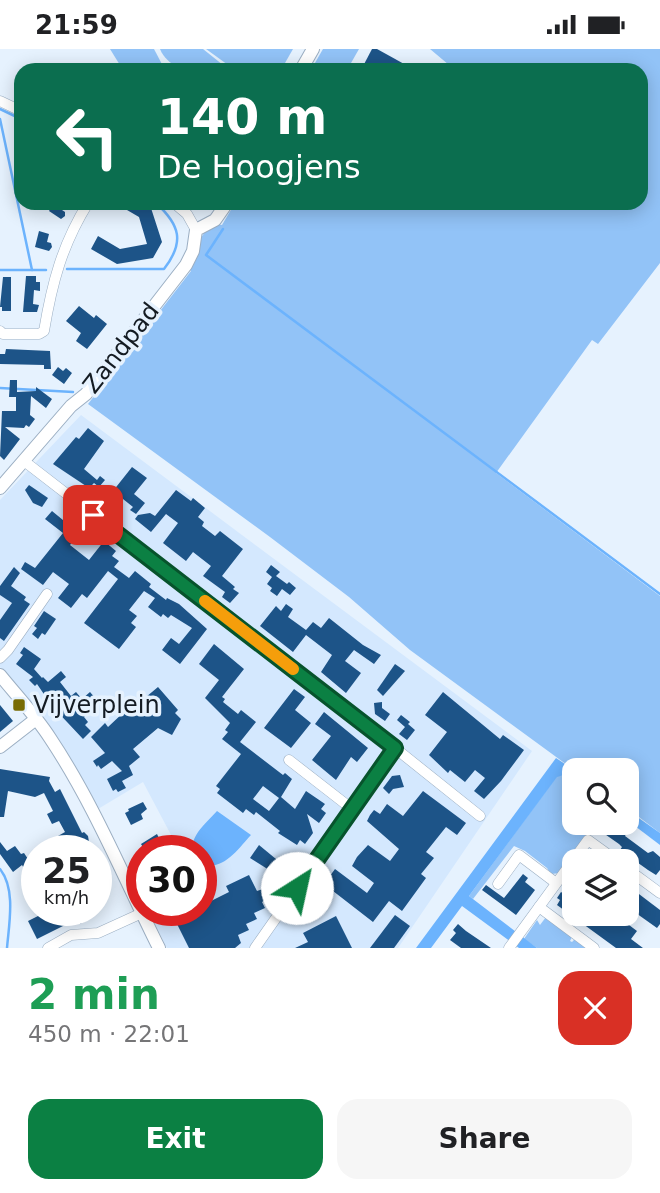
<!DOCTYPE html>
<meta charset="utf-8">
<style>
:root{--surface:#fff;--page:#f6f6f6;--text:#202124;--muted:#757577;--accent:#0b8043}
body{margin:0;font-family:"DejaVu Sans",sans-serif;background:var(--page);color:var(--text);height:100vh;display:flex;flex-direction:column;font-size:26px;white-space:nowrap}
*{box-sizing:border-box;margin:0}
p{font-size:23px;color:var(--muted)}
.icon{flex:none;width:38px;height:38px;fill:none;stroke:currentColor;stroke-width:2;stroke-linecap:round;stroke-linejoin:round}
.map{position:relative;height:899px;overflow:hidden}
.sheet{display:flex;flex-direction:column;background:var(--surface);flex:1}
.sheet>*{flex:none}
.banner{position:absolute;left:14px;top:14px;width:634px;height:147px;border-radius:21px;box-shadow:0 4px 18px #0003;background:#0b6e4f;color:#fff;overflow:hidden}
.fabs{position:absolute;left:562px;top:709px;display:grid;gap:14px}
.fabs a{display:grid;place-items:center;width:77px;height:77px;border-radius:14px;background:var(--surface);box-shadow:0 4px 18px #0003;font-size:35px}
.speed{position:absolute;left:21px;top:786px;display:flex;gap:14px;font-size:35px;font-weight:700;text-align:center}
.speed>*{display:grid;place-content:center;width:91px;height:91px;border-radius:50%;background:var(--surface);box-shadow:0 4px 18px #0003;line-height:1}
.speed small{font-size:18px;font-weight:400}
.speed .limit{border:10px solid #d22;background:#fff;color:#111}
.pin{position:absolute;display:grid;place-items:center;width:60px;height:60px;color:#fff;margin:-30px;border-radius:14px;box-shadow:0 4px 10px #0006}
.me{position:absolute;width:77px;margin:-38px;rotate:35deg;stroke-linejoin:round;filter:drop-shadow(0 0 5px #0008)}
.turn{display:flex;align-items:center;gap:24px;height:147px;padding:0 28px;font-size:32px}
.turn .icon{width:91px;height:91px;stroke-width:2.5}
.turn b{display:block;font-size:49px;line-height:60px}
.round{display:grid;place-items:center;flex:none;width:74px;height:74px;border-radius:21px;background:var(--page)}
.summary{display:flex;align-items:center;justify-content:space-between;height:119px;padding:0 28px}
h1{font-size:42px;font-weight:700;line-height:52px;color:#1e9e55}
.action{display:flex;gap:14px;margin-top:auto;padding:14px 28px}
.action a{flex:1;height:80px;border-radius:21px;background:var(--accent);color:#fff;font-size:28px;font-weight:700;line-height:80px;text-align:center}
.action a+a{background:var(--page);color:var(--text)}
.status{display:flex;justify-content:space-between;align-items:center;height:49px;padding:0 35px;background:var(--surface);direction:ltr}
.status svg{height:19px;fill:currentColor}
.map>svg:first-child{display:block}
.built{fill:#d4e8fe}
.green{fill:#92c3f7}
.water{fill:#6cb3fd}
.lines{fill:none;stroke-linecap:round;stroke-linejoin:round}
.stream{stroke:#6cb3fd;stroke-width:2.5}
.building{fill:#1d5488;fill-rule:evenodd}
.minor-casing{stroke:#9cafc3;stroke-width:11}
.tertiary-casing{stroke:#9cafc3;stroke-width:14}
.minor{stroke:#fff;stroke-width:10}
.tertiary{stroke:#fff;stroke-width:12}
.route-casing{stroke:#07532c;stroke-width:18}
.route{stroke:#0b8043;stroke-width:12}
.slow{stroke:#f59e0b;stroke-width:12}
.poi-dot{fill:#786b03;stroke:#e6f2fe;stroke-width:2.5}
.labels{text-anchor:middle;stroke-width:7;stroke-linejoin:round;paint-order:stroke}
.street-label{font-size:24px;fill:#141b22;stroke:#e6f2fe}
.poi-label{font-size:24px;fill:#141b22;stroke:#e6f2fe;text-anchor:start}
</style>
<div class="status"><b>21:59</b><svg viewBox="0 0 49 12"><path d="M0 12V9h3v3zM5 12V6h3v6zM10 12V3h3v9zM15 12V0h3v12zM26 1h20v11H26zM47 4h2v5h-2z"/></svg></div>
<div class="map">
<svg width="660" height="899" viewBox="0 0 660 899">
<rect width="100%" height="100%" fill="#e6f2fe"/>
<!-- built -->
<polygon class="built" points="81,366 532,702 398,899 167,899 154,873 175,861 201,861 201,802 179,801 143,733 93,763 51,685 0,618 0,451"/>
<!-- green -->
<g class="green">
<polygon points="110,0 154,0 165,21 123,21"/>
<path d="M160,0H203L228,20C204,23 171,26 160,0Z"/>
<polygon points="206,0 293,0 281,21 235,21"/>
<polygon points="323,0 359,0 347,21 313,21 312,19"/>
<path d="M430,0H660V214L598,295L592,291L496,424L660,547V784L627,759L626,721H574L410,601L349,548L270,488L88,355L191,222L188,219C195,203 202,173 222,176L235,154H640V21H455Z"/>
<polygon points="564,726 574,734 574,774 591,774 586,781 589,783 560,824 551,825 547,819 525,802 514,797 473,850 469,847 557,727"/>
<polygon points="546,868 572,888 570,892 572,893 575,890 587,899 537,899 524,890 537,871 540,876"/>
</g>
<!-- water -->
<g class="water">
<polygon points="556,709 574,721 574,734 564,726 557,728 469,847 537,899 519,899 462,857 431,899 416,899"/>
<polygon points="626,760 660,784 660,796 627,771"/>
<path d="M217,762L251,786C238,800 223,823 201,815V802L192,801C192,785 206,774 217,762Z"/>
</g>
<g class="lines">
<!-- stream -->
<g class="stream">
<polyline points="0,60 21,70"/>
<polyline points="0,70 32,221"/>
<polyline points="223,180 206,206 660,545"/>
<path d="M67,220H164C185,193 180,176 156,154"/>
<polyline points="0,221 46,221"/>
<polyline points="0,339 73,343"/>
<path d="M0,820C16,840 9,875 7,899"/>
</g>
</g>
<!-- building -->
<g class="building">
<polygon points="372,0 377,0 415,21 361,21"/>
<polygon points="54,154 66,154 62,161 65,163 65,167 61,170 49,162"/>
<polygon points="115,154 143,154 151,159 162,193 153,209 117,215 91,200 98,187 120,200 147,195 139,168"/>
<polygon points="39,182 49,185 47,193 51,194 52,198 49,202 35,198"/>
<polygon points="26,227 36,227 36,233 40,233 40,242 34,241 33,255 39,256 37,263 23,263"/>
<polygon points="3,228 11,228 11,262 2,262 2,258 0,258"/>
<polygon points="79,257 94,269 96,266 107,275 87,300 76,292 81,284 66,272"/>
<polygon points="6,300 50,302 51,320 44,320 44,316 0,315 0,305 5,305"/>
<polygon points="58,318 63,322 66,319 72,324 64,335 52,326"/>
<polygon points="10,331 17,331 17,343 36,342 36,338 52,350 46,359 31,347 30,366 35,370 29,378 26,376 24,379 5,378 20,390 4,411 0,407 2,362 16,362 16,348 9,348"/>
<polygon points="88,379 104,392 84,420 97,431 100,427 105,431 99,438 94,434 89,439 53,415 76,388 79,390"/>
<polygon points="132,418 147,429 134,445 145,454 136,465 130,461 133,458 113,442"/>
<polygon points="29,436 48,449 42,458 33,454 25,441"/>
<polygon points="176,441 191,452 193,449 205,459 198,468 204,473 202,477 215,487 220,482 243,500 222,527 235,538 233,540 239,544 230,554 222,548 225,543 203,527 211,517 193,503 186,512 163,494 178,474 166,465 151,483 135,470 138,466 150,464 155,467"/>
<polygon points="52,462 69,476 75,469 85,477 70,496 89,511 104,492 116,502 112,507 119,512 114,518 129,529 135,522 151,535 149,538 166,551 167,549 179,555 207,580 180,615 162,601 171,589 179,595 192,579 171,566 168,569 163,565 161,568 148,558 155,549 144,542 129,561 137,567 131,574 136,578 119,600 84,574 118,530 108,522 87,549 82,545 71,559 58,549 69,535 53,523 43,536 21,520 25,513 35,519 63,484 45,470"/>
<polygon points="271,516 280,523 276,527 287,535 289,533 296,539 290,546 282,540 277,547 270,542 272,539 267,535 272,528 266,523"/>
<polygon points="14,518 20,524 11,537 26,548 24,551 30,555 4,592 0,589 0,571 12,554 0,546 0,537"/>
<polygon points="286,555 293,560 288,568 306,581 313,573 321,579 329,569 363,596 381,606 374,615 354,601 345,612 361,624 346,644 321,623 332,606 306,586 293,603 260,577 276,557 281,562"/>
<polygon points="44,562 56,570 45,586 42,584 38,590 32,585 37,579 34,577"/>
<path d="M214,595L244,620L222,648L225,650L223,653L238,665L241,661L256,673L240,693L283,726L285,724L292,730L281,748L295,760L306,742L325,755L321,760L326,764L319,774L307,765L313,784L305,795L300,791L297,796L278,784L280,782L256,763L254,766L246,760L243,764L217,744L220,740L216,737L241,705L222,690L228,683L225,681L230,674L205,649L219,631L199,615ZM263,737L279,749L269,762L253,750Z"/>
<polygon points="24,598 41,610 34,620 42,629 43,628 48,633 61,622 66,628 60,633 71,647 76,643 82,650 90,643 96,650 89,656 92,660 84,668 88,673 85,676 91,682 83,690 52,657 37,635 35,637 29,631 33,628 16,615 23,606 20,604"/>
<polygon points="395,615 405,622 383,647 377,641"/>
<polygon points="158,638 178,661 175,664 181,670 172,686 158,679 133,700 140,708 129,717 133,726 122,732 126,739 118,743 116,740 113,742 107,730 122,722 112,712 101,720 98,716 97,718 93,712 105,704 91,688 105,674 108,678 124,663 128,663"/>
<polygon points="294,640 305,648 295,661 311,674 291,699 264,679"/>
<polygon points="443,643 500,690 503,686 524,701 501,732 484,750 474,742 485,729 475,721 465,733 450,721 448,724 429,706 447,683 425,666"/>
<polygon points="382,653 382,659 390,665 385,672 375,665 374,654"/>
<polygon points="0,656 13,672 0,683"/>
<polygon points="324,663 368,699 357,713 351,708 336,731 312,711 331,687 315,675"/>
<polygon points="401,666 410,673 408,675 415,681 407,691 399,685 405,678 397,671"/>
<polygon points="0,720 50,728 49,732 55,743 60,740 82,784 84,783 88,787 89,793 75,800 73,796 64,801 58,787 65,783 59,772 52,775 47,765 53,762 44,744 35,748 8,742 4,768 0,768"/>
<polygon points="400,726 404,738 393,740 389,745 383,739 392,727"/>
<polygon points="423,742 466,774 457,786 446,778 426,803 434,809 421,825 426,829 402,862 389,852 373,873 324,835 335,820 367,844 374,834 352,817 357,808 368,796 390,812 399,800 367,772 370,766 374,761 380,765 387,755 403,767"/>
<polygon points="143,753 147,760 141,765 143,770 131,776 125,764 129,762 128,760"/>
<polygon points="589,774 608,774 617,780 619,777 627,783 625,787 648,804 653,802 660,808 660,821 656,826 648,821 620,801 622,798 619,795"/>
<polygon points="157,785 165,802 154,802 153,798 145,802 141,795"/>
<polygon points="0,793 7,802 15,797 21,805 24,804 28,810 26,812 37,826 30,829 22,816 13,823 0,805"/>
<polygon points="259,796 282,815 277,826 250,809"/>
<polygon points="523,825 528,829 525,833 535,841 516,866 482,841 486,836 504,849"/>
<polygon points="249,826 257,842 263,840 268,850 262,853 265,859 254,864 257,870 246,875 249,881 238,886 241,894 235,899 189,899 177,875 201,863 201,842 207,854 229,843 226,837"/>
<polygon points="574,838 574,864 592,865 602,871 607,864 613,864 637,882 631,890 643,899 616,899 557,856 560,851 557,849 561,843 567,847"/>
<polygon points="631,839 660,861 660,875 657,879 626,857 626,845"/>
<polygon points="40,861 52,861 55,867 66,861 85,861 89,870 80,875 77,870 37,890 28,872 42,865"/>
<polygon points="395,866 410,877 394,899 370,899"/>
<polygon points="336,867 352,899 295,899 308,893 303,884"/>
<polygon points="458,875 466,882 491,899 461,899 450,891 456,884 453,881"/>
</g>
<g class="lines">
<defs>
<g id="minor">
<polyline points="0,52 21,62"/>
<polyline points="174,154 187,165 196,181"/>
<path d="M0,282L3,285H39L44,282C52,234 62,196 88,154"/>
<polyline points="24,412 395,699 255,899"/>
<polyline points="0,609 8,601 47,545"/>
<polyline points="395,699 480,767"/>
<polyline points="289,711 352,760"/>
<polyline points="626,819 660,844"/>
<polyline points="498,835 519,806 556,834"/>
<polyline points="539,858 594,899"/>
<polyline points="48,899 71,886 98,884 142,864"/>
<polyline points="509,899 588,791 617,812"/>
</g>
<g id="tertiary">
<polyline points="301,21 313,0"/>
<polyline points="0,439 71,357 86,345 186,216 193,202 196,181 215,171 227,154"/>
<path d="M0,626C17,647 36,667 50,689C94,755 124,829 159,899"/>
<polyline points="0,698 36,670"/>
</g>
</defs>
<!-- minor casing -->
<use href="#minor" class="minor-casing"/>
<!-- tertiary casing -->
<use href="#tertiary" class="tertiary-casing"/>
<!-- minor -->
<use href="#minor" class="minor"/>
<!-- tertiary -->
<use href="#tertiary" class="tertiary"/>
</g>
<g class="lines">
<defs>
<polyline id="route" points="93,466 395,699 297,839"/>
</defs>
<!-- route casing -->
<use href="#route" class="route-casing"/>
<!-- route -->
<use href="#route" class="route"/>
<!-- slow -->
<polyline class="slow" points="205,552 293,620"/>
</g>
<!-- markers -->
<rect class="poi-dot" x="12" y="649" width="14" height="14" rx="3.5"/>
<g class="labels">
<!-- street labels -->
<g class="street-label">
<text transform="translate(121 299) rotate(-52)" y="8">Zandpad</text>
</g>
<!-- poi labels -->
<g class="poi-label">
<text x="33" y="664">Vijverplein</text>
</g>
</g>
</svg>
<div class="fabs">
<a><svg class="icon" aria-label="search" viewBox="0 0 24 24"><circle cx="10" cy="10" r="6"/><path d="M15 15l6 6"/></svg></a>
<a><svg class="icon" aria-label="layers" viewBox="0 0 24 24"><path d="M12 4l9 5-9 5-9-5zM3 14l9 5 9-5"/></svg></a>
</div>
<div class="speed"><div>25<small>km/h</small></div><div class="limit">30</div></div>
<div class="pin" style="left:93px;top:466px;background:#d93025"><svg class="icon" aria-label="arrive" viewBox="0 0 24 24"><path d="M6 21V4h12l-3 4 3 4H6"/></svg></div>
<svg class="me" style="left:297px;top:839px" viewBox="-20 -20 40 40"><circle r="19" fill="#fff"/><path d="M0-13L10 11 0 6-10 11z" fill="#0b8043"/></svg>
<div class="banner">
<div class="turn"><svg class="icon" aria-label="left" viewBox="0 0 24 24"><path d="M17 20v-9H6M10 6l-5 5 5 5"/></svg><div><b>140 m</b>De Hoogjens</div></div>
</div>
</div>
<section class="sheet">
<div class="summary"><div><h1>2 min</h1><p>450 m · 22:01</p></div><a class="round" style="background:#d93025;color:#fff"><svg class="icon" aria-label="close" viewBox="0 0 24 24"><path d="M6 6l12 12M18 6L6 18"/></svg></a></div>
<div class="action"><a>Exit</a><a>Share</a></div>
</section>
